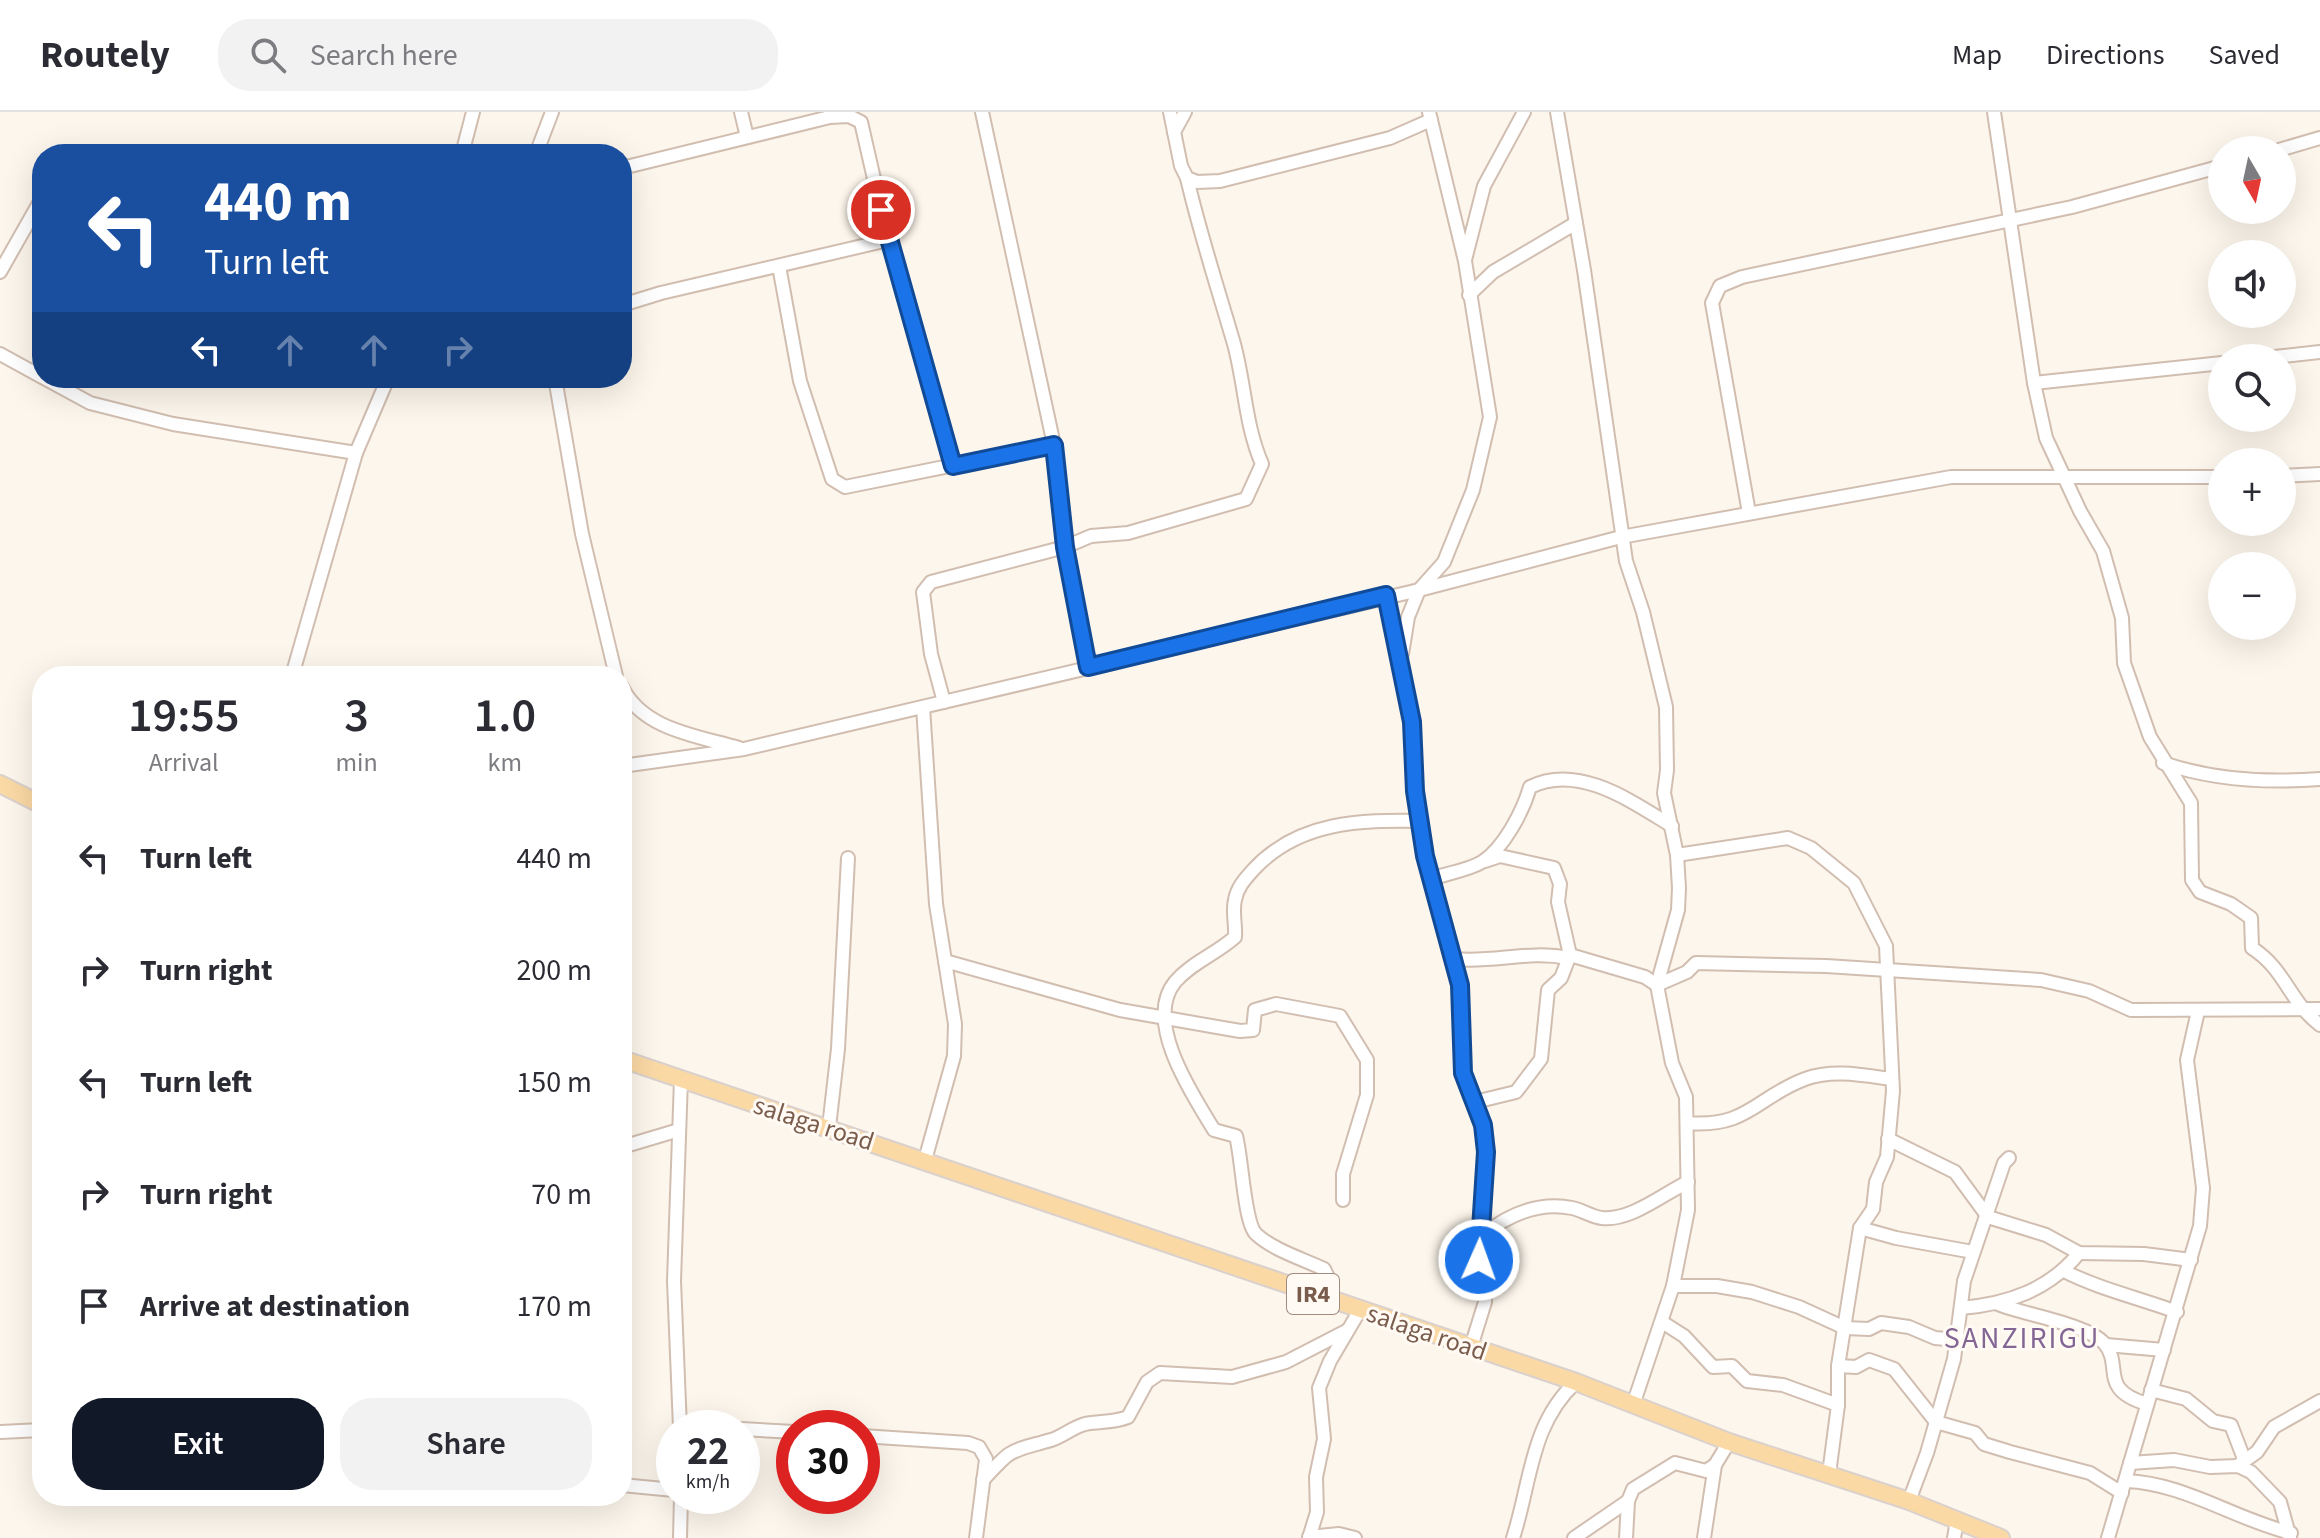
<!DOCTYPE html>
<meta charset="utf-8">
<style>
:root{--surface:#fff;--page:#f2f2f3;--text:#2b2b33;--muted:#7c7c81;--line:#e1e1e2;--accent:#111827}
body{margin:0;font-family:"Source Sans 3",sans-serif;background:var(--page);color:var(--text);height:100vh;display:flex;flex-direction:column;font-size:30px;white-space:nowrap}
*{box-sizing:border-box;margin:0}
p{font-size:26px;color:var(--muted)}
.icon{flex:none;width:44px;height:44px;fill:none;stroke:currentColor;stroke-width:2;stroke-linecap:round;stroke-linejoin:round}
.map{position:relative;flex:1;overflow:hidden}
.details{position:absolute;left:32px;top:554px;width:600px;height:840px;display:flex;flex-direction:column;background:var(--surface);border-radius:32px;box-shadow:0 8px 32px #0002}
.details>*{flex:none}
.guide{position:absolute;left:32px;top:32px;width:600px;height:244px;border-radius:32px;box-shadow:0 8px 32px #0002;background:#1a4fa0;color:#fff;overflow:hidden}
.needle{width:52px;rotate:171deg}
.buttons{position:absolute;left:2208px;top:24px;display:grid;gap:16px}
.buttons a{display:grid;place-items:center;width:88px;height:88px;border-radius:50%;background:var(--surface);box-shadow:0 8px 32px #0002;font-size:40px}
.speed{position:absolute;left:656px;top:1298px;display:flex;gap:16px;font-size:40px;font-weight:700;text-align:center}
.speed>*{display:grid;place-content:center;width:104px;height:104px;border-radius:50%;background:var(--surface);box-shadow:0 8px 32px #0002;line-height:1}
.speed small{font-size:20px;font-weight:400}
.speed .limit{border:12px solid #d22;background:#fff;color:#111}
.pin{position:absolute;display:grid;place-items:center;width:68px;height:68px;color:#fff;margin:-34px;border:4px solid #fff;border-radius:50%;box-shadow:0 2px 8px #0007}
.me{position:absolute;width:88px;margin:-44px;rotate:2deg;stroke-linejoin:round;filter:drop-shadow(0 0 6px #0008)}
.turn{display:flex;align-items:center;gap:28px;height:168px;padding:0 40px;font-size:36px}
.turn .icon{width:104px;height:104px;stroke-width:2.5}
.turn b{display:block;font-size:56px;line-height:68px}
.lanes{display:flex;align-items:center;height:76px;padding:0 40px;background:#0003;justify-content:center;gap:40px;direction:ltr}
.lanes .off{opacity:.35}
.eta{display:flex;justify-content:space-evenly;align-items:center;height:136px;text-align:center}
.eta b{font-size:48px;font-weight:600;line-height:56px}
.cta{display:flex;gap:16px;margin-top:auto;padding:16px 40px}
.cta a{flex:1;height:92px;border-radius:32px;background:var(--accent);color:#fff;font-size:32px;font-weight:600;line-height:92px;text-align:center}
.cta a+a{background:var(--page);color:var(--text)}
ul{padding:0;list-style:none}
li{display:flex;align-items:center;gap:24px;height:112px;padding:0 40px}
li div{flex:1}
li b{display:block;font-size:30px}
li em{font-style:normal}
header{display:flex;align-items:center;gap:48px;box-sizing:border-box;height:112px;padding:0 40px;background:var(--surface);border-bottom:2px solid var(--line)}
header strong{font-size:38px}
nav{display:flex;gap:44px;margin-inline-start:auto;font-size:28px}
.search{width:560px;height:72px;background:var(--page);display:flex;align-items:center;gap:20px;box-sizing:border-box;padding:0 28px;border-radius:32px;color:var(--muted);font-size:30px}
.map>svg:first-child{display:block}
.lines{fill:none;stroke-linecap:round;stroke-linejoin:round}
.minor-casing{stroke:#d1beb0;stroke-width:16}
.major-casing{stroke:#dad1cd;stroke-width:20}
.minor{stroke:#fff;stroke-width:12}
.major{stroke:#fbd9a5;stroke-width:16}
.route-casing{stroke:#114b97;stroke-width:20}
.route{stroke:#1a73e8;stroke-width:14}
.labels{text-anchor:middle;stroke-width:6;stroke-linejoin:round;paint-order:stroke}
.shield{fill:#fffaf3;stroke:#a28b7f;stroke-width:2}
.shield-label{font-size:24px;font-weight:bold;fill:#7a5c4d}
.street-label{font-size:26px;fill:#7a5c4d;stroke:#fffaf3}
.quarter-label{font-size:30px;letter-spacing:2px;fill:#846695;stroke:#fffaf3}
</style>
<header>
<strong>Routely</strong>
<div class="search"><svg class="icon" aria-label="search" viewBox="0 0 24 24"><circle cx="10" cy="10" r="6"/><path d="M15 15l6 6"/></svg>Search here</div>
<nav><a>Map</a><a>Directions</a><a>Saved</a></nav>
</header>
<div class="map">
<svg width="2320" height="1426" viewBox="0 0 2320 1426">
<rect width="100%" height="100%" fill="#fdf6ec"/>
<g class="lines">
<defs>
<g id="minor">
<polyline points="741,0 747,25"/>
<polyline points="982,0 1054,333 1065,435 1088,555"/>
<polyline points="1170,0 1181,54 1187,66 1197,70 1220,69 1390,26 1431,8"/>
<polyline points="1557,0 1584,158 1626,449 1643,500 1666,595 1667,658 1664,681 1677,743 1679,776 1678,798 1657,873 1672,951 1686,985 1688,1098 1673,1174 1633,1293"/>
<path d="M1994,0L2034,271L2046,326L2080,399L2103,439L2122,506L2124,551L2150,625L2191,691L2192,768L2200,780L2231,792L2251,806L2252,836C2286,858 2288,888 2320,913"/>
<polyline points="1174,20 1185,0"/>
<polyline points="2279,38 2320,26"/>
<polyline points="462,42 473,0"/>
<polyline points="536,42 552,0"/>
<polyline points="622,56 830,5 849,4 861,10 888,128 953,354"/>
<polyline points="1465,148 1484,74 1524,0"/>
<polyline points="779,154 800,269 832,367 845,375 1054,333"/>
<polyline points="0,160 42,86"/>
<polyline points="1469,183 1493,160 1576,111"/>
<polyline points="622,193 661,181 888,128"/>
<polyline points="0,242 42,265"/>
<polyline points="2265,246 2320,240"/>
<polyline points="44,266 90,291 173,312 356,341"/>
<polyline points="555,266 582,422 616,564"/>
<polyline points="2034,271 2222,251"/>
<polyline points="2282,364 2320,362"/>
<polyline points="1749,401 1712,191 1720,174 1742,165 2072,95 2222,54"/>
<polyline points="1386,483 1412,610 1415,679 1425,744 1460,873 1463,961 1483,1013 1486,1040 1479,1148 1486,1172 1485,1190 1471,1235"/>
<polyline points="1402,542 1408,505 1419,478 1444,450 1473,378 1490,305 1465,149 1429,0"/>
<polyline points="292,564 356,341 388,266"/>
<path d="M622,575C643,618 698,624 739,636"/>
<path d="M944,590L931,542L923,480L931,470L1065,435L1091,424L1128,421L1246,387L1262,352C1245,313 1245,272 1234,232C1218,177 1200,122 1187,66"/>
<polyline points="923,595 936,792 955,912 954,944 925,1048"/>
<path d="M2163,651C2213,668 2268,671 2320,667"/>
<polyline points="622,654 744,637 1419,478 1621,425 1951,365 2222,365"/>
<polyline points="1677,743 1788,726 1811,736 1854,771 1886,834 1893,979 1887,1045 1876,1070 1873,1097 1860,1116 1838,1254 1838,1293 1829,1362"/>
<polyline points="1485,749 1500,744 1554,756 1560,772 1558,790 1570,843 1645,865 1657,873"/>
<path d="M1434,766C1448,761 1469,758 1482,750C1504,736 1523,699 1530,675C1578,651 1631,689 1672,714"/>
<path d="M1455,847C1494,851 1529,838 1568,846"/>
<polyline points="945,849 1120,898 1240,919 1253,918 1255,898 1276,892 1340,904 1367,948 1367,983 1343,1062 1343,1088"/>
<polyline points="1657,873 1687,860 1696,851 1826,854 2041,868 2089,879 2131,898 2320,897"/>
<polyline points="1475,990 1516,980 1541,947 1548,878 1561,866 1570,843"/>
<path d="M1687,1011C1748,1016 1755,986 1805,967C1833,957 1862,963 1891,967"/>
<polyline points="829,1015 838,937 848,746"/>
<polyline points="1888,1027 1955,1060 1988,1105 2046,1123 2079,1141 2144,1142 2191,1148"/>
<polyline points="622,1035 679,1018"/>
<polyline points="1860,1116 1896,1126 1973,1140"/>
<path d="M1480,1125C1506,1104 1538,1089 1572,1096C1582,1098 1592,1105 1602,1106C1631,1109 1663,1082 1688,1070"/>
<path d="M2064,1159C2099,1177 2139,1186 2177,1200"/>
<polyline points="1673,1174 1717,1174 1752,1180 1799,1195 1845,1216 1869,1217 1881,1211 1909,1215 1935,1226 1958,1228"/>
<path d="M1320,1185L1327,1163L1324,1157C1303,1147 1273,1138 1256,1122C1244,1111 1242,1045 1236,1024L1214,1018C1192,982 1143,909 1175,870C1191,851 1216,842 1235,825C1236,813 1232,799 1235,788C1237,775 1246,766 1254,757C1299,709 1360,708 1421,709"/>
<path d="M1998,1192C2025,1203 2087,1212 2104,1231C2124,1254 2097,1277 2147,1292"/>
<path d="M1961,1196C2008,1192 2049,1178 2079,1141"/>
<polyline points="1662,1210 1684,1224 1713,1255 1732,1254 1747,1269 1783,1273 1838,1293"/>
<polyline points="2106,1233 2164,1238"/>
<polyline points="1838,1254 1856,1255 1869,1248 1894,1257 1936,1310 1975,1321 1984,1332 2010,1340 2090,1361 2122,1381"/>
<polyline points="2151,1278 2186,1287 2213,1309 2231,1313 2244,1347"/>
<polyline points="680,1314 719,1316"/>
<polyline points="680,1316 674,1169 681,967"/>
<polyline points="742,1317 794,1320"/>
<polyline points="0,1320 42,1318"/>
<polyline points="862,1324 968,1331 979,1335 986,1347 976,1426"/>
<polyline points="2130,1351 2174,1348 2210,1355 2238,1354 2251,1360 2280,1390 2290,1426"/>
<polyline points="2240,1352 2257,1340 2274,1315 2320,1289"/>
<path d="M983,1368C1013,1335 1009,1340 1051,1328C1062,1325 1073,1315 1085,1312C1100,1309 1113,1311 1128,1305L1147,1270L1160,1261L1232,1265L1286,1250L1348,1218"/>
<path d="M2126,1369C2184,1371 2234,1407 2291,1421"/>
<polyline points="622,1373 674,1378"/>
<polyline points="1909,1389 1927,1341 1954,1247 1964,1169 2004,1051 2009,1046"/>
<polyline points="1309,1425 1339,1422 1355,1426"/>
<polyline points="680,1426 681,1384"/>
<polyline points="1309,1426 1317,1400 1316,1365 1324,1327 1319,1276 1330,1249 1360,1198"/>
<path d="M1513,1426C1531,1371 1530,1312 1576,1270"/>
<polyline points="1574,1426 1628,1389 1633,1377 1675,1351 1706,1359 1715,1353"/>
<polyline points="1626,1426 1628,1389"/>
<polyline points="1704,1426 1715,1353 1729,1330"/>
<polyline points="1954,1426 1957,1408"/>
<polyline points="2108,1426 2200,1114 2203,1076 2187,948 2198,899"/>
</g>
<g id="major">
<polyline points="0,672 42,693"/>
<polyline points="622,947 1576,1270 1729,1330 1909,1389 2001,1426"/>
</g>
</defs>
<!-- minor casing -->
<use href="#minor" class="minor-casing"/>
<!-- major casing -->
<use href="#major" class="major-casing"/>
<!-- minor -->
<use href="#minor" class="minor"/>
<!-- major -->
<use href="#major" class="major"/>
</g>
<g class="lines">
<defs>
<polyline id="route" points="881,98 953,354 1054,333 1065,435 1088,555 1386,483 1412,610 1415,679 1425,744 1460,873 1463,961 1483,1013 1486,1040 1479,1148"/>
</defs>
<!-- route casing -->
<use href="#route" class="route-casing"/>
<!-- route -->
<use href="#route" class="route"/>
</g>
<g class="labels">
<!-- shield labels -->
<rect class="shield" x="1287" y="1162" width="52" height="40" rx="6"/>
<g class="shield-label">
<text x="1313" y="1190">IR4</text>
</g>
<!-- street labels -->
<g class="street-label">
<text transform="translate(814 1011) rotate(18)" y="9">salaga road</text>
<text transform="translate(1427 1220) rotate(19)" y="9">salaga road</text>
</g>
<!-- quarter labels -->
<g class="quarter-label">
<text x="2022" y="1236">SANZIRIGU</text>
</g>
</g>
</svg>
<div class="buttons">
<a><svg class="needle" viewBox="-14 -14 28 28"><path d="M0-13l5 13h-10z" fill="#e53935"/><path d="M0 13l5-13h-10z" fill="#7c7c81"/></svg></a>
<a><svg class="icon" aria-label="sound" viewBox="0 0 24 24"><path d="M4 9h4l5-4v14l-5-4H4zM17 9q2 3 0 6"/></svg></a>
<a><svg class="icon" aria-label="search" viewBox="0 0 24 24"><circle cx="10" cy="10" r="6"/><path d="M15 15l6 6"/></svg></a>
<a>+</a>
<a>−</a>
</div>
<div class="speed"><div>22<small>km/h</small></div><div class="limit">30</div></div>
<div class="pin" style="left:881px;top:98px;background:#d93025"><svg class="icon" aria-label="arrive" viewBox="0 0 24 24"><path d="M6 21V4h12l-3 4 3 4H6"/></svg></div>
<svg class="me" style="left:1479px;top:1148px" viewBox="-20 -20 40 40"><circle r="17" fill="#1a73e8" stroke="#fff" stroke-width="3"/><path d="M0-11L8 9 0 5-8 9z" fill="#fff"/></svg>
<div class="guide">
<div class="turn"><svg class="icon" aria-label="left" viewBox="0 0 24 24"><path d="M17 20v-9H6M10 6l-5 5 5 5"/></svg><div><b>440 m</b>Turn left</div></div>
<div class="lanes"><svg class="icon" aria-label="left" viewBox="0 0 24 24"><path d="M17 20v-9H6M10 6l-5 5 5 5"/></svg><svg class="icon off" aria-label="ahead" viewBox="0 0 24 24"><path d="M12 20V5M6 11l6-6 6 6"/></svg><svg class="icon off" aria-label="ahead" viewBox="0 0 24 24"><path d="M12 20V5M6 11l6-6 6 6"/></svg><svg class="icon off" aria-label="right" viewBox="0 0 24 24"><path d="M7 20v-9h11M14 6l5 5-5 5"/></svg></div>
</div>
<section class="details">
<div class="eta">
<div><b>19:55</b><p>Arrival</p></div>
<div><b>3</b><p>min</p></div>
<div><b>1.0</b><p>km</p></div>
</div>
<ul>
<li><svg class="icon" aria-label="left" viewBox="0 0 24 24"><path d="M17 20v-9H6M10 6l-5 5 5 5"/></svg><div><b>Turn left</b></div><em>440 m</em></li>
<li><svg class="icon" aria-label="right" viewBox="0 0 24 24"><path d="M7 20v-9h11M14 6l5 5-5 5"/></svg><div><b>Turn right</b></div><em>200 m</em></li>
<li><svg class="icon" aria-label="left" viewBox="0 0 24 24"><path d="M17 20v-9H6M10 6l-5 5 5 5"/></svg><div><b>Turn left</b></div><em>150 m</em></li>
<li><svg class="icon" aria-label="right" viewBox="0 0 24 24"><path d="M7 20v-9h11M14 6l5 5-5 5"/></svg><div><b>Turn right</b></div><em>70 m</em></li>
<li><svg class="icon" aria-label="arrive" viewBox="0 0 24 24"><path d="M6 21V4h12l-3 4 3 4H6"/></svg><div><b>Arrive at destination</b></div><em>170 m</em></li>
</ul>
<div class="cta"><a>Exit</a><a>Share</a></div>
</section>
</div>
